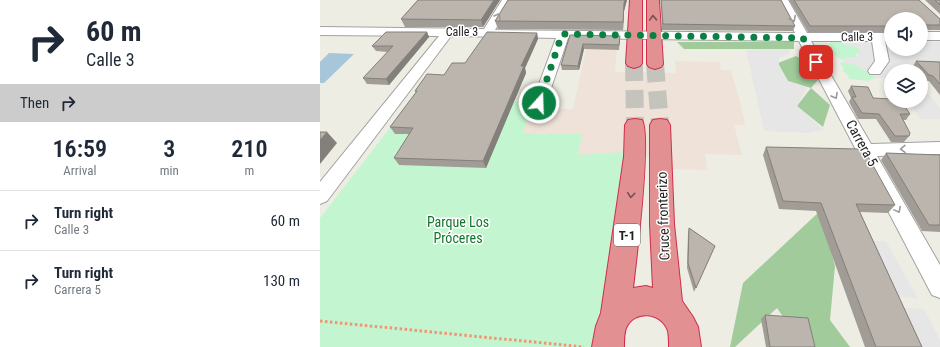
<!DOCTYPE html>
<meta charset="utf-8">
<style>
:root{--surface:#fff;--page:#f6f6f7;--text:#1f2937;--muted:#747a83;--line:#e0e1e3}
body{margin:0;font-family:"Roboto Condensed",sans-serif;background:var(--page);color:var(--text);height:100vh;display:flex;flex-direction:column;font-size:15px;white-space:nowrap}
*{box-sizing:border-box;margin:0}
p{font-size:13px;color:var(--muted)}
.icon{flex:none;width:22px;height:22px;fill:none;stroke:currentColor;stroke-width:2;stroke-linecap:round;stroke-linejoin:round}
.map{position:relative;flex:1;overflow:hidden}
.drawer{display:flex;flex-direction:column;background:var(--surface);width:320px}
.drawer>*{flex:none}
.hud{background:#fff;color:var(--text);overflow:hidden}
.tools{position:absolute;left:564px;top:12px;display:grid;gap:8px}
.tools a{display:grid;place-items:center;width:44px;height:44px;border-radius:50%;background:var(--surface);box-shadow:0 2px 6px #0003;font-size:20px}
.pin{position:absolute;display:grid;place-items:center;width:34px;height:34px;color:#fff;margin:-17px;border-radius:8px;box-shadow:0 2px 6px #0006}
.me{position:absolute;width:44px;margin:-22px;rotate:20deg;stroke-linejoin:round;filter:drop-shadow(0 0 3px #0008)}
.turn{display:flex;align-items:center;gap:14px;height:84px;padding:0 20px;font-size:18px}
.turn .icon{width:52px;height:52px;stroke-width:2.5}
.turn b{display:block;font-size:28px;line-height:34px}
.then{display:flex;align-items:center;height:38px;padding:0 20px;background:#0003;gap:8px;font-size:15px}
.eta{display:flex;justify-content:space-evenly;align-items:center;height:68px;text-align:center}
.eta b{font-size:24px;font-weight:600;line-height:28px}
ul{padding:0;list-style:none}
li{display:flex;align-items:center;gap:12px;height:60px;padding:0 20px;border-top:1px solid var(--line)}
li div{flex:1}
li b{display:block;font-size:15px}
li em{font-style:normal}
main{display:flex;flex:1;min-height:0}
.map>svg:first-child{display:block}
.military{fill:#efe2d8}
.forest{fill:#a1cb9b}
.park{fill:#c3f6d0}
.parking{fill:#e6e6e6}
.water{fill:#a7c6da}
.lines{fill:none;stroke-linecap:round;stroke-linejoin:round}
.highway-tunnel{stroke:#c4c4bc;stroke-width:18;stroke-dasharray:18 9;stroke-linecap:butt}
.minor-casing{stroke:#a2a2a2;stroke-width:2}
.highway-casing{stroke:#d02e4a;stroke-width:2}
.path{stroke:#f29472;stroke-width:3;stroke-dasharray:2.5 2.5;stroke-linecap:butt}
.minor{fill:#fff;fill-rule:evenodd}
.highway{fill:#e29092;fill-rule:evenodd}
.wall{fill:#a19c96}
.shaded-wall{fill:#837f7a}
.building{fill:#bbb5ae;stroke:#837f7a}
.oneway{stroke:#9a9a9a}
.oneway2{stroke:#765152}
.route{stroke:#0b8043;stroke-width:7;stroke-dasharray:0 12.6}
.labels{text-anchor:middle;stroke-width:3;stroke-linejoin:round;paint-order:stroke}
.far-street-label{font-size:12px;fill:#1e1e1e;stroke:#fff}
.shield{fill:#fff;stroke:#626262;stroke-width:1}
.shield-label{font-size:13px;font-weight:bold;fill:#1e1e1e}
.street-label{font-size:14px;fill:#1e1e1e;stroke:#fff}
.park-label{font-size:14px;fill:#11762b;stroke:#fff}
</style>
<main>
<section class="drawer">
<div class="hud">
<div class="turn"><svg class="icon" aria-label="right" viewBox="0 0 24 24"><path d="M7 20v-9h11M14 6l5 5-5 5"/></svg><div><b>60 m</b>Calle 3</div></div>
<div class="then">Then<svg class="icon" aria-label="right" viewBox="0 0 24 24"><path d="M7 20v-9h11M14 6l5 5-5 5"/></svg></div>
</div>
<div class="eta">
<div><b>16:59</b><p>Arrival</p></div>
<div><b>3</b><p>min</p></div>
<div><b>210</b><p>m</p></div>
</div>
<ul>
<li><svg class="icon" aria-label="right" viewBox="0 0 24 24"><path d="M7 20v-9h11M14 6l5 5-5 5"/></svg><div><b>Turn right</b><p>Calle 3</p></div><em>60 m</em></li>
<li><svg class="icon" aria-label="right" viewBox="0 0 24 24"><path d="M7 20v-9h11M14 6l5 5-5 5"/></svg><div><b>Turn right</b><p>Carrera 5</p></div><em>130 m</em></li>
</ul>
</section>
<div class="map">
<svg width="620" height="347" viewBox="0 0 620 347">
<rect width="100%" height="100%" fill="#eeede4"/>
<!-- military -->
<polygon class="military" points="266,49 297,50 295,72 356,73 355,61 399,62 401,70 411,70 421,105 425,125 414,125 422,155 385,154 387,170 347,169 348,157 258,155 262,135 203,133 211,108 253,109"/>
<!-- forest -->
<g class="forest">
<polygon points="357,42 474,42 474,49 364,49"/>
<polygon points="476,56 503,74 491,88 510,105 503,127 477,106 491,88 468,81 458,63"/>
<polygon points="500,211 515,266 510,320 530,347 481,347 475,334 457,308 415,347 410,347 423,283"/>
</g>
<!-- park -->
<g class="park">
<path d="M512,41C523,40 533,44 541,51L540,54L536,53V57H527L523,60L509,52L510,49L507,46Z"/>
<polygon points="520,62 534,63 556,78 547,81 530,79 526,73 522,71 524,69"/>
<polygon points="93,98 213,102 203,133 262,134 258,155 307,152 280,347 0,347 0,218"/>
</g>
<!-- parking -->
<g class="parking">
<polygon points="520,41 571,41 571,49 601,49 601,42 620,42 620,68 591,66 596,71 571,71 571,78 556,78 538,66 523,62 523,60 527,57 536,57 541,51 536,47 525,45"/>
<polygon points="469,49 469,54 459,58 459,66 468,82 487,87 477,106 504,130 488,133 444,131 426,50"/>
<polygon points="601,94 609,94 620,108 620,119 600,119 589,101 601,101"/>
<polygon points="548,241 566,241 598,299 572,296"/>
<polygon points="571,307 604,309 620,340 620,347 591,347"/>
</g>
<!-- water -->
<polygon class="water" points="9,53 34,54 4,83 0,83 0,62"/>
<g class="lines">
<!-- highway-tunnel -->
<g class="highway-tunnel">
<polyline points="314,63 315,125"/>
<polyline points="335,64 340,125"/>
</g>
<defs>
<g id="minor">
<polygon points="182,0 192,0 175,30 475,33 458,0 468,0 487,33 571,33 571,41 565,41 569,61 560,74 550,74 548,71 555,61 552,41 491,41 551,144 620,142 620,154 557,156 620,265 620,298 612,295 479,41 248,38 226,103 224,106 219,108 214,106 212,103 236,38 131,36 7,201 0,204 0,182 119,36 0,35 0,27 164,29"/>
<rect x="601" y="32" width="19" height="8"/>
</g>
<g id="highway">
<polygon points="310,0 322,0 322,63 320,66 314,68 308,66 306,63"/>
<polygon points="327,0 339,0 343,64 341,67 335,69 329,67 327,64"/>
<path d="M315,119L322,120C332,137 316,261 313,288L326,286L333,288L330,224V125L333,120L340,119L347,120L350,125L354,224L362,301L373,317L378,327L381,347H349C349,342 349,336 348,331C342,312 314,309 306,328C304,333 304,341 304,347H272L276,326L281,313L304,157L305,125L308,120Z"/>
</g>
</defs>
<!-- minor casing -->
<use href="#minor" class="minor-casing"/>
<!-- highway casing -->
<use href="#highway" class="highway-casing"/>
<!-- path -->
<polyline class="path" points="0,321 264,347"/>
<!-- minor -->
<use href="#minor" class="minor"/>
<!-- highway -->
<use href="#highway" class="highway"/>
</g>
<!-- wall -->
<g class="wall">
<polygon points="98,0 180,0 163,27 85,27 81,19"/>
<polygon points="188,0 307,0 304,11 303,30 178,29 175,21"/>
<polygon points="341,0 461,0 475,26 473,31 342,30"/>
<polygon points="469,0 599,0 620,19 620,30 602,30 601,31 601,19 571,19 571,32 488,32"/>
<polygon points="605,0 620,0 620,14"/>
<polygon points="107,32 109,37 69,85 47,84 43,78 68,52 56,51 52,46"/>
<polygon points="217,33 218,39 205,68 206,73 166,168 79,165 74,158 89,134 75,134 70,127 96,93 95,91 145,63"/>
<polygon points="250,35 300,40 299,50 264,49 259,70 242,70 241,65"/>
<polygon points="596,61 620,62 620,95 609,81 605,81 601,76 601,71 597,71 593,66"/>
<polygon points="531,86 553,98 590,114 586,120 583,120 589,136 584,142 571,142 556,119 538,119 529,102 531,98 528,91"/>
<polygon points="446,147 575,205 568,213 540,212 602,347 545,347 496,211 459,209 443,155"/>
<polygon points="566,153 620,155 620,232 602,231 561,160"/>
<polygon points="369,228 395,246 374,292 367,268 368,233"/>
<polygon points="445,315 495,347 446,347 441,319"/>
</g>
<!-- shaded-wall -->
<g class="shaded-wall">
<polygon points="174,0 180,0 163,27 161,20"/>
<polygon points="305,0 307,0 304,11 303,30 303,22 304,3"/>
<polygon points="107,32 109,37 69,85 66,79"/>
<polygon points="217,33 218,39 205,68 206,73 166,168 163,161 201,66"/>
<polygon points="263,44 264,49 259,70 258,66"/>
<polygon points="7,132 17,143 0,164 0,140"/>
</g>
<!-- building -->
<g class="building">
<polygon points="98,0 174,0 161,20 81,19"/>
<polygon points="188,0 305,0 304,3 303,22 175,21"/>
<polygon points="341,0 461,0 475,26 343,24"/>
<polygon points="474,0 599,0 620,19 620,25 605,25 603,28 601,28 601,19 571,19 571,26 490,26"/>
<polygon points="615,0 620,0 620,5"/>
<polygon points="66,32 107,32 66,79 43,78 73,46 52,46"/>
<polygon points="167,32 217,33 201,66 204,66 163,161 74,158 93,128 70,127 97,91 95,91 107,74 124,75 132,63 145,63"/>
<polygon points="250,35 300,36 299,45 263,44 258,66 241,65"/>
<polygon points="596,61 620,62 620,84 613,76 609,75"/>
<polygon points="531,86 548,87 553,98 571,99 571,101 581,101 590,114 580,114 590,133 589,136 575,136 559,114 542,113 532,97 536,97"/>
<polygon points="0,132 7,132 0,140"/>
<polygon points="446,147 539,149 540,151 545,151 575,205 536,204 602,347 556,347 501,203 463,201"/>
<polygon points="566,153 620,155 620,225 609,225"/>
<polygon points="369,228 395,246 376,288 368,263"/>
<polygon points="445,315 488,318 495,347 450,347"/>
</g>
<!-- one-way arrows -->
<defs><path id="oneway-chevron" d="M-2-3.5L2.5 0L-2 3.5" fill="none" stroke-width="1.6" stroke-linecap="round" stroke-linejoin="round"/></defs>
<g class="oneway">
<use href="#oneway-chevron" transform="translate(178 16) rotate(-60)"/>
<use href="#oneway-chevron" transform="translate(473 19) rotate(63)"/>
<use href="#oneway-chevron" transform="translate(515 96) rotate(61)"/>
<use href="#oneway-chevron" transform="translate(583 149) rotate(179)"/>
<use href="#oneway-chevron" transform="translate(578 210) rotate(62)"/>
</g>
<g class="oneway2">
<use href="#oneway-chevron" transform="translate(333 18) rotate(-92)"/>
<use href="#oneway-chevron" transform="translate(311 195) rotate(96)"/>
</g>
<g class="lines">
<!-- route -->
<polyline class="route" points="219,103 242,34 483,38 496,62"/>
</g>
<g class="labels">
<!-- far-street labels -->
<g class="far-street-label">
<text x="142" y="36">Calle 3</text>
<text transform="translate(537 37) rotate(-1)" y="4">Calle 3</text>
</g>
<!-- shield labels -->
<rect class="shield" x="294" y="224" width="26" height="22" rx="3"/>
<g class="shield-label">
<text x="307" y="240">T-1</text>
</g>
<!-- street labels -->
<g class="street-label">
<text transform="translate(542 143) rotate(61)" y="5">Carrera 5</text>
<text transform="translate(343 216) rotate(-92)" y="5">Cruce fronterizo</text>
</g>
<!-- park labels -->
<g class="park-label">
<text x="138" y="227">Parque Los<tspan x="138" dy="16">Próceres</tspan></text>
</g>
</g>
</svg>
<div class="tools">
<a><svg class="icon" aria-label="sound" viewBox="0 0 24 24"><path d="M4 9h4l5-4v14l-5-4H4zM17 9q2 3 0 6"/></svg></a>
<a><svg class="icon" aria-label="layers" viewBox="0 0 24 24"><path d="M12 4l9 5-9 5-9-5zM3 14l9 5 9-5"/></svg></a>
</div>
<div class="pin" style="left:496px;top:62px;background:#d93025"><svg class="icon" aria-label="arrive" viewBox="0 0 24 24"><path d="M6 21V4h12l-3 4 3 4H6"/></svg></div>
<svg class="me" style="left:219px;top:103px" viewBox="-20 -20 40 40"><circle r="17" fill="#0b8043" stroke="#fff" stroke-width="3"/><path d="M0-11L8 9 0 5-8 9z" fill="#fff"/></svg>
</div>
</main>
